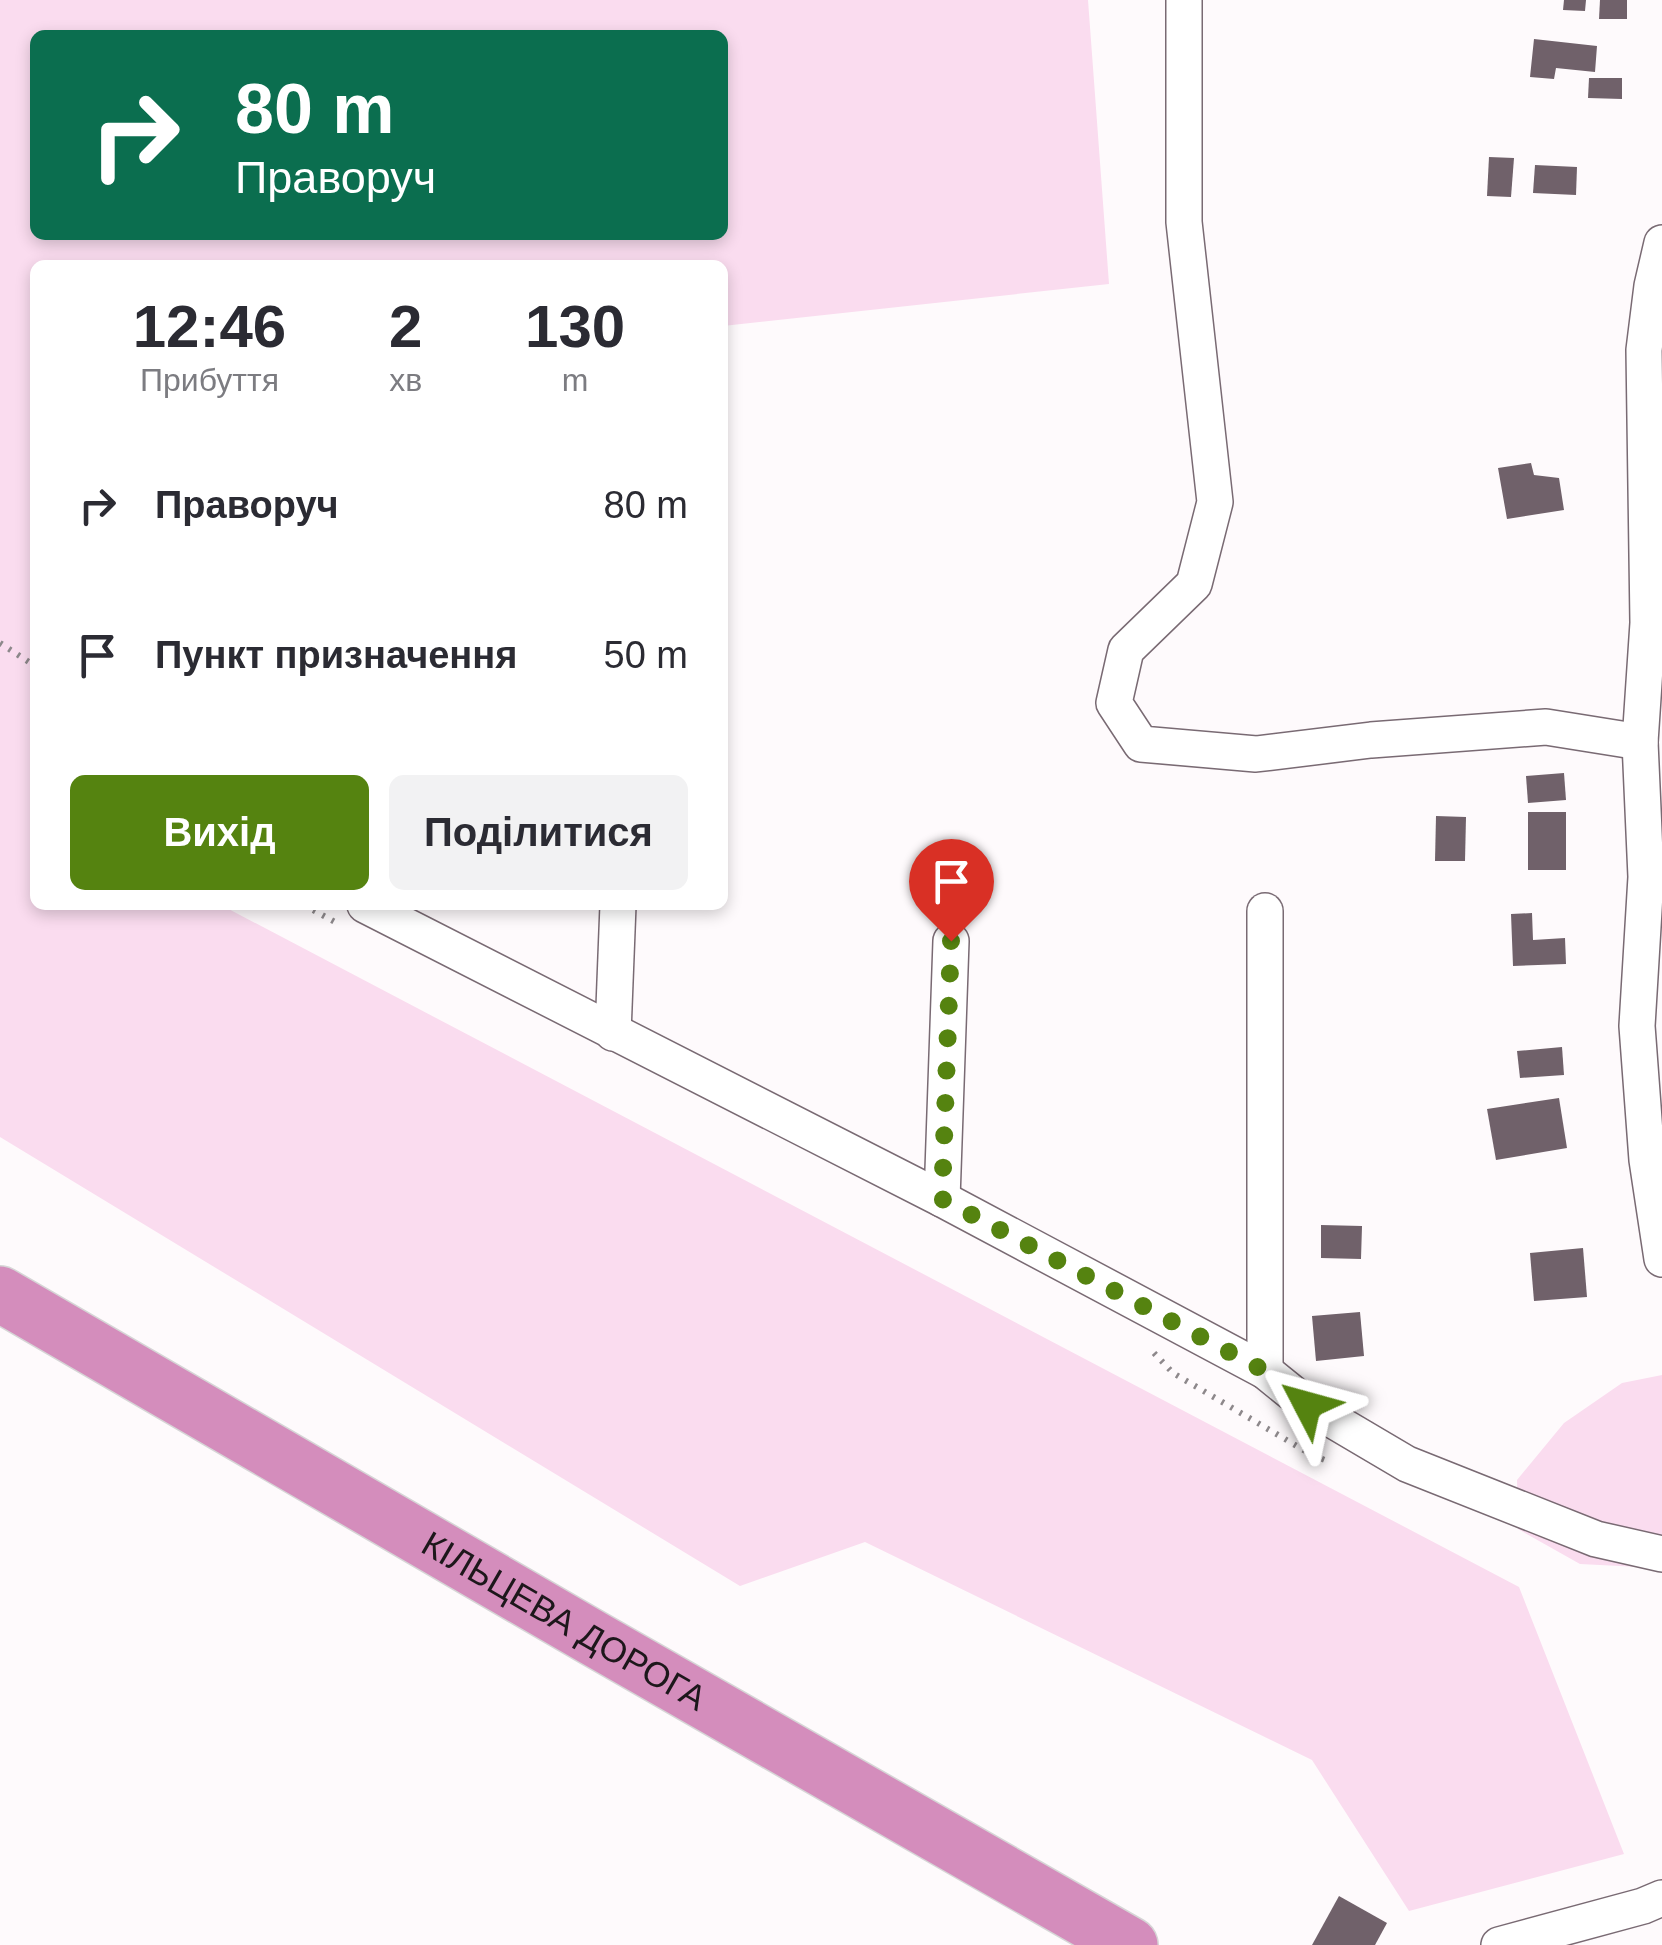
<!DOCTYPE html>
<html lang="uk">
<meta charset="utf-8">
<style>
:root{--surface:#fff;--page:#f2f2f3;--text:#2b2b33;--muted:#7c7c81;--accent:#558310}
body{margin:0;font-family:Helvetica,sans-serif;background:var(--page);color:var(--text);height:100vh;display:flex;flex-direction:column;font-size:38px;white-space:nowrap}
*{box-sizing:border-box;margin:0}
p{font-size:32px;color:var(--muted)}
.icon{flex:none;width:55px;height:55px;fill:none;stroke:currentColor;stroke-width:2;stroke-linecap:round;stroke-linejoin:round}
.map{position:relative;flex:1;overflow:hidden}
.side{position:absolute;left:30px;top:260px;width:698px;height:650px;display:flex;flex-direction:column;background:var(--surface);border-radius:15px;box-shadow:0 5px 15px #0003}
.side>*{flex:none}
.banner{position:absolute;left:30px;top:30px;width:698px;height:210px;border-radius:15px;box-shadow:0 5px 15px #0003;background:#0b6e4f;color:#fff;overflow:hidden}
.pin{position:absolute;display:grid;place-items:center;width:85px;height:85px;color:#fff;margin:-102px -42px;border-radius:50% 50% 50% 0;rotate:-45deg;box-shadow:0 0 10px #0007}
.pin .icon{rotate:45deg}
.me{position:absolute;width:110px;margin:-55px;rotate:309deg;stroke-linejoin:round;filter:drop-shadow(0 0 8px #0008)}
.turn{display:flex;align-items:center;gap:35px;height:210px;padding:0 40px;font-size:45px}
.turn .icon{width:130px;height:130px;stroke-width:2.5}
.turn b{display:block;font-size:70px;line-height:85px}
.eta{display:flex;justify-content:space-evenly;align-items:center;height:170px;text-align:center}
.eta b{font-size:60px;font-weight:600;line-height:70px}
.action{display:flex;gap:20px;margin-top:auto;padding:20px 40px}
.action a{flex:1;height:115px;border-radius:15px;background:var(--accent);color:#fff;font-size:40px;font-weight:600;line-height:115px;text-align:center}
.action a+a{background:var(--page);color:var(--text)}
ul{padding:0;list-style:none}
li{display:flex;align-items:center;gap:30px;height:150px;padding:0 40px}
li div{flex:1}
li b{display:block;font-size:38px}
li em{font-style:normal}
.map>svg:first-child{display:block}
.green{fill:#fadcef;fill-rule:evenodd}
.building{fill:#70616a}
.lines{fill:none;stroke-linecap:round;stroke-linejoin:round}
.street-casing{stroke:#796a73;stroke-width:38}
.highway-casing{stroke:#d6d5d6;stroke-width:58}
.path{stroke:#8d888b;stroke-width:6;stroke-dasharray:2.5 8;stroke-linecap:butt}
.street{stroke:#fff;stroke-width:35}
.highway{stroke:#d48dbc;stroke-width:55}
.route{stroke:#558310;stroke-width:18;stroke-dasharray:0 32.4}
.labels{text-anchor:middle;stroke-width:10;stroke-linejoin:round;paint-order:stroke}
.street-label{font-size:35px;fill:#1d171b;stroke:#fefafc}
</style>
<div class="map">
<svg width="1662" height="1945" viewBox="0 0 1662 1945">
<rect width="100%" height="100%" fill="#fefafc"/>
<!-- green -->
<g class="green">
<path d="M0,0H1088L1109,284L723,326L722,265H35V905H221L1519,1587L1624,1854L1409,1911L1312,1760L865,1542L740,1586L0,1137ZM35,35H722V235H35Z"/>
<polygon points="1662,1375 1662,1571 1659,1568 1580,1564 1518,1529 1517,1480 1564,1423 1622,1383"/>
</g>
<!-- building -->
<g class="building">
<polygon points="1564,0 1586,0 1585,11 1563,10"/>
<polygon points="1600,0 1627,0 1627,19 1599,19"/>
<polygon points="1534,39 1597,46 1595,72 1556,68 1554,79 1530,77"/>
<polygon points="1589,78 1622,78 1622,99 1588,98"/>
<polygon points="1489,157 1514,158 1511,197 1487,196"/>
<polygon points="1535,165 1577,167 1576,195 1533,193"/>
<polygon points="1531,463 1534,475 1559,478 1564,510 1507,519 1498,468"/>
<polygon points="1564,773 1566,800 1528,803 1526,776"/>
<rect x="1528" y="812" width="38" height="58"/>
<polygon points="1436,816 1466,817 1465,861 1435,861"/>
<polygon points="1532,913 1533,940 1565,938 1566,964 1513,966 1511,914"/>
<polygon points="1562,1047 1564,1075 1520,1078 1517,1051"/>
<polygon points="1559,1098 1567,1148 1496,1160 1487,1109"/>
<polygon points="1321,1225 1362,1226 1361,1259 1321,1258"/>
<polygon points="1583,1248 1587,1297 1534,1301 1530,1253"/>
<polygon points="1360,1312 1364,1356 1316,1361 1312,1316"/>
<polygon points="1339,1896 1387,1923 1375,1945 1312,1945"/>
</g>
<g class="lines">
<defs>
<g id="street">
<polyline points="1184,0 1184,222 1215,502 1194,584 1126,650 1114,703 1141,744 1256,754 1371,740 1546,727 1640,742"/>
<polyline points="1662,243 1652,286 1644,350 1648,623 1640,742 1646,877 1637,1026 1647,1160 1662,1259"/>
<polyline points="365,905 942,1199 1265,1371 1307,1405 1407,1464 1596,1539 1662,1554"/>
<polyline points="1265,911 1265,1371"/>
<polyline points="613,1033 618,905"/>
<polyline points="942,1199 951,941"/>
<polyline points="1499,1945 1643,1906 1662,1898"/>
</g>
<g id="highway">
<path id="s1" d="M0,1294L593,1638L1130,1945"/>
</g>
</defs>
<!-- street casing -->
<use href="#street" class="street-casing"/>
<!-- highway casing -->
<use href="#highway" class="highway-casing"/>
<!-- path -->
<g class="path">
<polyline points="0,643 35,666"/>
<polyline points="304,905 335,922"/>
<polyline points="1154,1353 1173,1373 1312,1455 1330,1462"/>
</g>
<!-- street -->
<use href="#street" class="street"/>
<!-- highway -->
<use href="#highway" class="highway"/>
</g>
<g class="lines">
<!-- route -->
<polyline class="route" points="951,941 942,1199 1265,1371 1307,1405"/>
</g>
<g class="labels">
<!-- street labels -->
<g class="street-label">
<text dy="12" stroke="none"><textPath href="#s1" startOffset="652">КІЛЬЦЕВА ДОРОГА</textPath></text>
</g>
</g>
</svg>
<div class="pin" style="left:951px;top:941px;background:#d93025"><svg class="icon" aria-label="arrive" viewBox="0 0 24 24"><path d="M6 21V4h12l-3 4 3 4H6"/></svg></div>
<svg class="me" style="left:1307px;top:1405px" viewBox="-20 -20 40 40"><path d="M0-17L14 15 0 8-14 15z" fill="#558310" stroke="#fff" stroke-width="4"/></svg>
<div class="banner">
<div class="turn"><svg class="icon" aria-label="right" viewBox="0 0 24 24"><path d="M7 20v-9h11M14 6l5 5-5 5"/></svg><div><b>80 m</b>Праворуч</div></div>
</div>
<section class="side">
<div class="eta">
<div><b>12:46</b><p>Прибуття</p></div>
<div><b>2</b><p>хв</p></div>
<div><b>130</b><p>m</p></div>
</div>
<ul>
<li><svg class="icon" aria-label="right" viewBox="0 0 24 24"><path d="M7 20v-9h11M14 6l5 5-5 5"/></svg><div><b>Праворуч</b></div><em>80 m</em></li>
<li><svg class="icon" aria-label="arrive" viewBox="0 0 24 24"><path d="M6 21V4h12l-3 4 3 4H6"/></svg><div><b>Пункт призначення</b></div><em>50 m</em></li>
</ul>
<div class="action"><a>Вихід</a><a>Поділитися</a></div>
</section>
</div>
